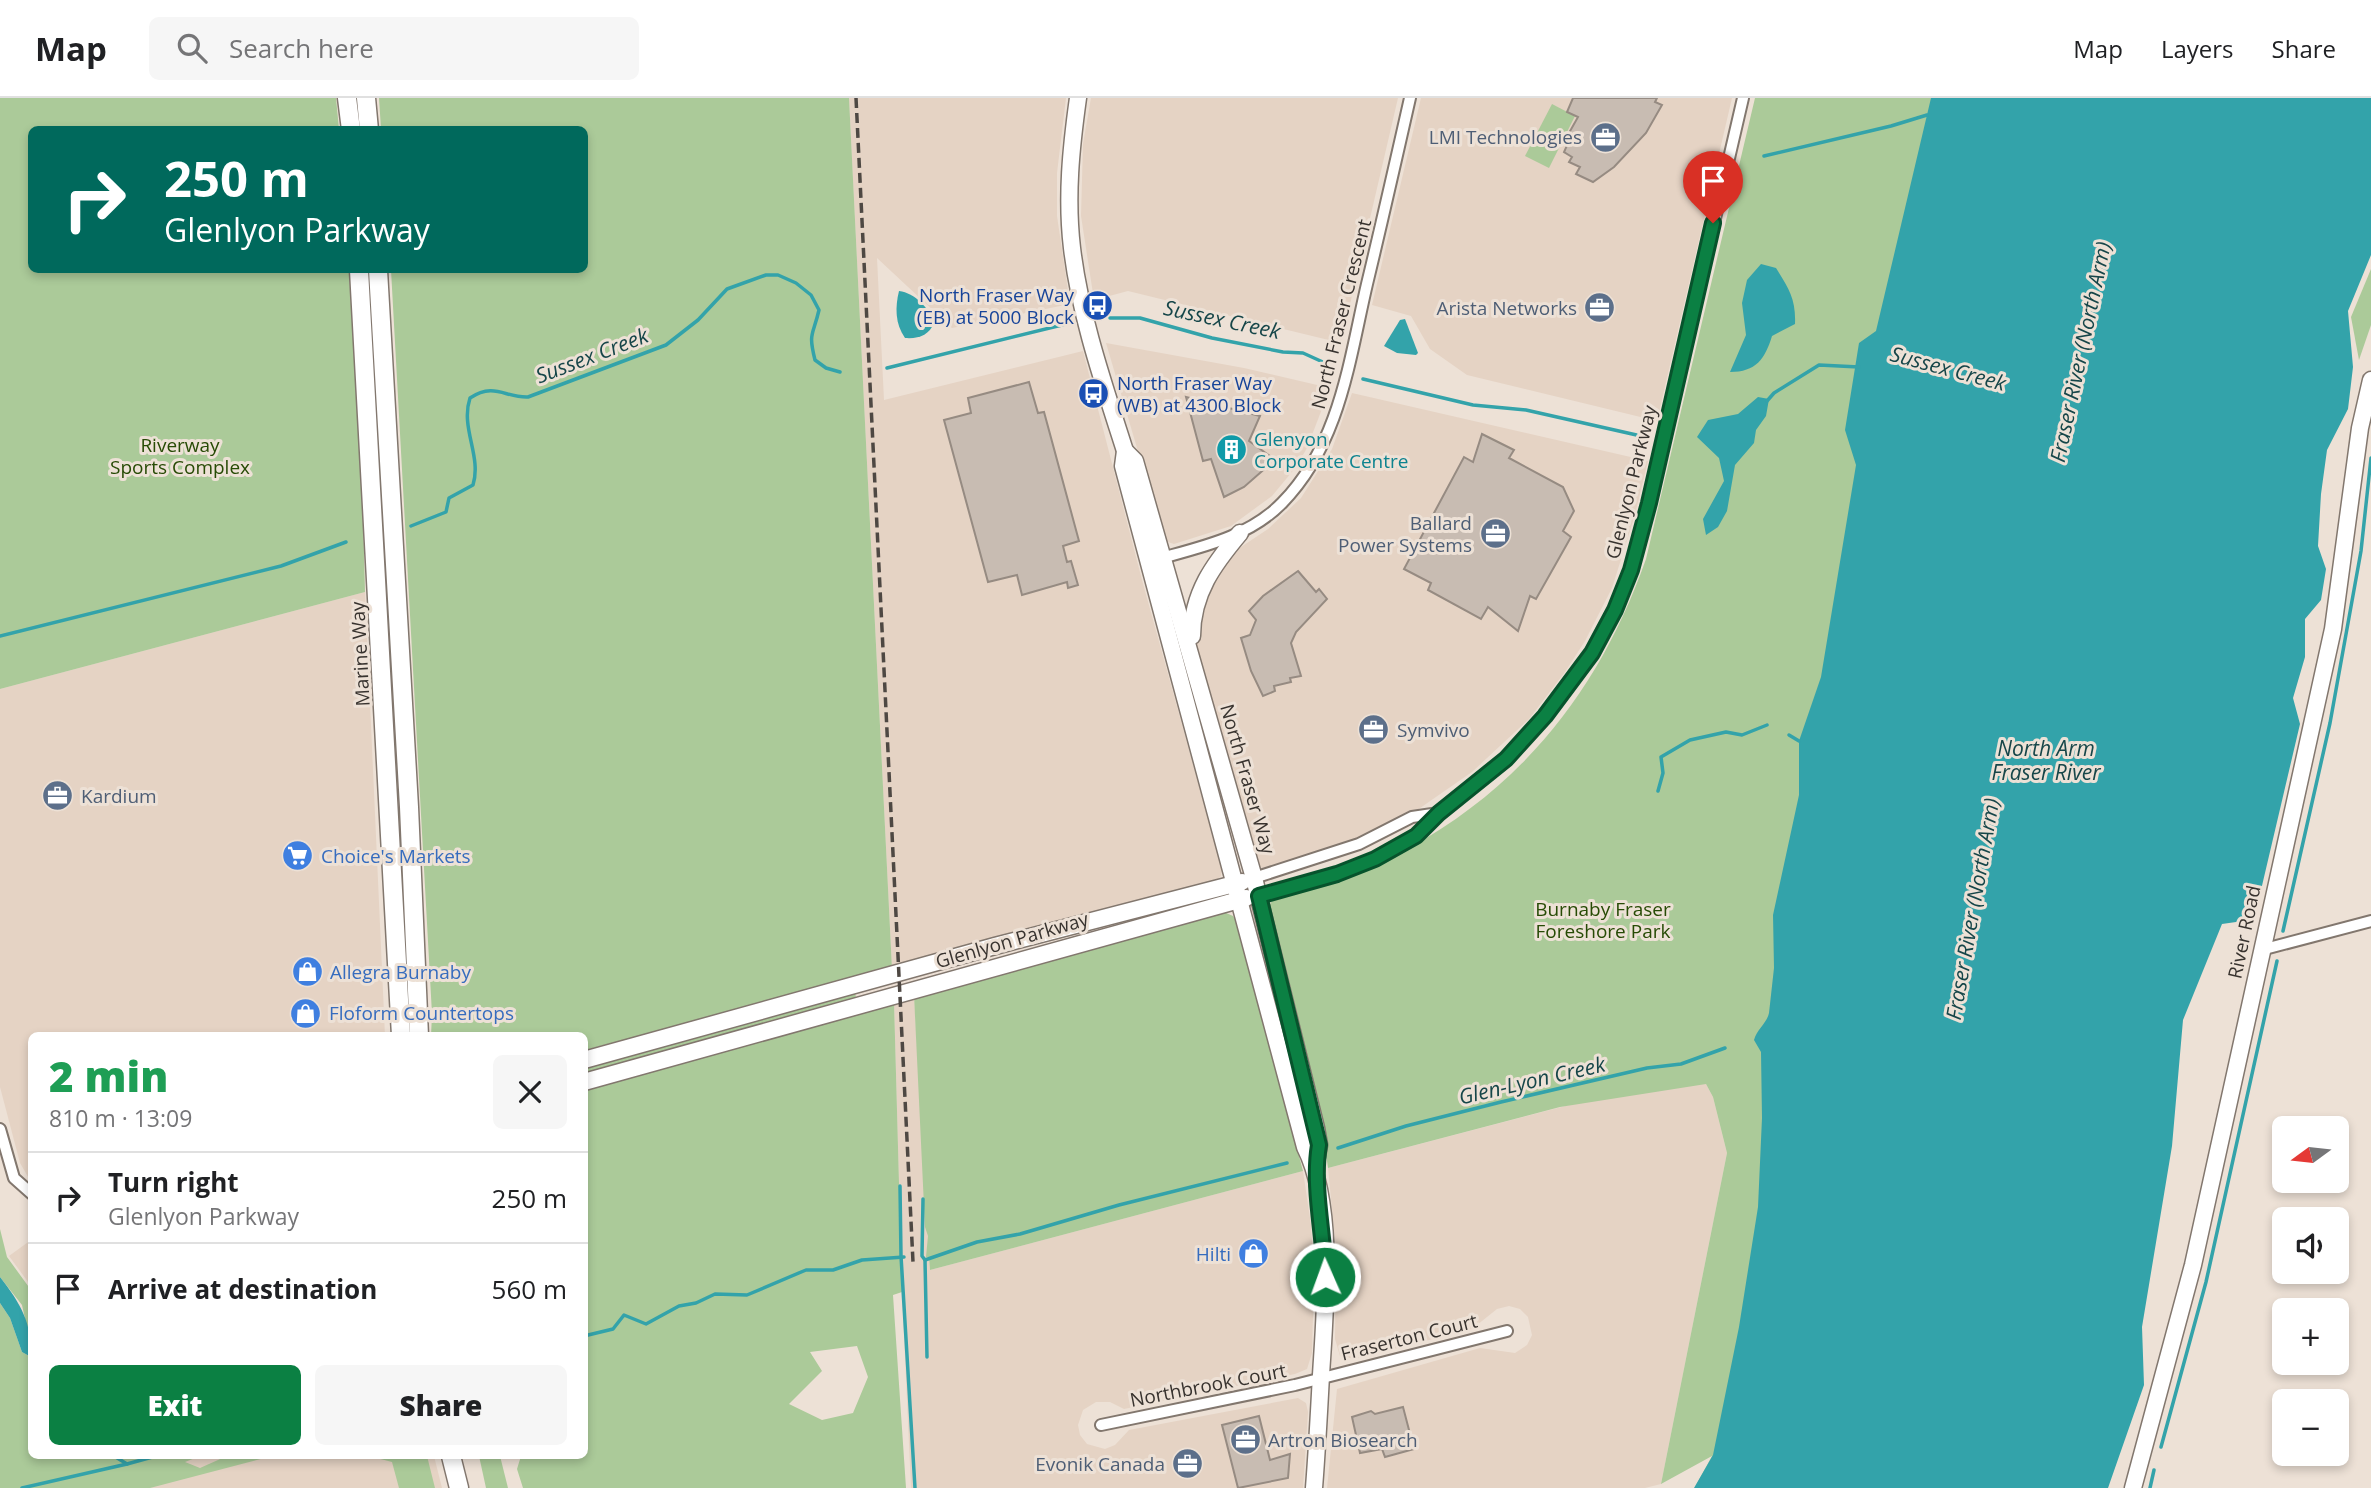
<!DOCTYPE html>
<meta charset="utf-8">
<style>
:root{--surface:#fff;--page:#f6f6f6;--text:#202124;--muted:#757577;--line:#e0e0e0;--accent:#0b8043}
body{margin:0;font-family:"Open Sans",sans-serif;background:var(--page);color:var(--text);height:100vh;display:flex;flex-direction:column;font-size:26px;white-space:nowrap}
*{box-sizing:border-box;margin:0}
p{font-size:23px;color:var(--muted)}
.icon{flex:none;width:38px;height:38px;fill:none;stroke:currentColor;stroke-width:2;stroke-linecap:round;stroke-linejoin:round}
.map{position:relative;flex:1;overflow:hidden}
.drawer{position:absolute;left:28px;top:934px;width:560px;height:427px;display:flex;flex-direction:column;background:var(--surface);border-radius:10px;box-shadow:0 4px 10px #0003}
.drawer>*{flex:none}
.hud{position:absolute;left:28px;top:28px;width:560px;height:147px;border-radius:10px;box-shadow:0 4px 10px #0003;background:#00695c;color:#fff;overflow:hidden}
.needle{width:46px;rotate:255deg}
.tools{position:absolute;left:2272px;top:1018px;display:grid;gap:14px}
.tools a{display:grid;place-items:center;width:77px;height:77px;border-radius:10px;background:var(--surface);box-shadow:0 4px 10px #0003;font-size:35px}
.pin{position:absolute;display:grid;place-items:center;width:60px;height:60px;color:#fff;margin:-72px -30px;border-radius:50% 50% 50% 0;rotate:-45deg;box-shadow:0 0 7px #0007}
.pin .icon{rotate:45deg}
.me{position:absolute;width:77px;margin:-38px;rotate:358deg;stroke-linejoin:round;filter:drop-shadow(0 0 5px #0008)}
.turn{display:flex;align-items:center;gap:24px;height:147px;padding:0 21px;font-size:32px}
.turn .icon{width:91px;height:91px;stroke-width:2.5}
.turn b{display:block;font-size:49px;line-height:60px}
.round{display:grid;place-items:center;flex:none;width:74px;height:74px;border-radius:10px;background:var(--page)}
.summary{display:flex;align-items:center;justify-content:space-between;height:119px;padding:0 21px}
h1{font-size:42px;font-weight:800;line-height:52px;color:#1e9e55}
.action{display:flex;gap:14px;margin-top:auto;padding:14px 21px}
.action a{flex:1;height:80px;border-radius:10px;background:var(--accent);color:#fff;font-size:28px;font-weight:800;line-height:80px;text-align:center}
.action a+a{background:var(--page);color:var(--text)}
ul{padding:0;list-style:none}
li{display:flex;align-items:center;gap:21px;height:91px;padding:0 21px;border-top:2px solid var(--line)}
li div{flex:1}
li b{display:block;font-size:26px}
li em{font-style:normal}
header{display:flex;align-items:center;gap:42px;box-sizing:border-box;height:98px;padding:0 35px;background:var(--surface);border-bottom:2px solid var(--line)}
header strong{font-size:33px}
nav{display:flex;gap:38px;margin-inline-start:auto;font-size:24px}
.search{width:490px;height:63px;background:var(--page);display:flex;align-items:center;gap:18px;box-sizing:border-box;padding:0 24px;border-radius:10px;color:var(--muted);font-size:26px}
.map>svg:first-child{display:block}
.built{fill:#e5d3c4}
.green{fill:#abca99;fill-rule:evenodd}
.water{fill:#33a3aa}
.lines{fill:none;stroke-linecap:round;stroke-linejoin:round}
.stream{stroke:#33a3aa;stroke-width:3.5}
.building{fill:#c8bcb2;stroke:#968b82;stroke-width:2}
.street-casing{stroke:#82776e;stroke-width:14}
.secondary-casing{stroke:#82776e;stroke-width:19}
.primary-casing{stroke:#82776e;stroke-width:21}
.street{stroke:#fff;stroke-width:10}
.secondary{stroke:#fff;stroke-width:16}
.primary{stroke:#fff;stroke-width:18}
.rail{stroke:#4e4843;stroke-width:3.5;stroke-dasharray:10 5;stroke-linecap:butt}
.route-casing{stroke:#07532c;stroke-width:18}
.route{stroke:#0b8043;stroke-width:12}
.labels{text-anchor:middle;stroke-width:6;stroke-linejoin:round;paint-order:stroke}
.service-label{font-size:19px;fill:#4e5e75;stroke:#ede1d6;text-anchor:end}
.transit-label{font-size:19px;fill:#164399;stroke:#ede1d6;text-anchor:end}
.street-label{font-size:19px;fill:#38332f;stroke:#ede1d6}
.culture-label{font-size:19px;fill:#0d838f;stroke:#ede1d6;text-anchor:start}
.park-label{font-size:19px;fill:#274b05;stroke:#ede1d6}
.shop-label{font-size:19px;fill:#366cbe;stroke:#ede1d6;text-anchor:start}
.water-label{font-size:21px;font-style:italic;fill:#164649;stroke:#ede1d6}
</style>
<header>
<strong>Map</strong>
<div class="search"><svg class="icon" aria-label="search" viewBox="0 0 24 24"><circle cx="10" cy="10" r="6"/><path d="M15 15l6 6"/></svg>Search here</div>
<nav><a>Map</a><a>Layers</a><a>Share</a></nav>
</header>
<div class="map">
<svg width="2371" height="1390" viewBox="0 0 2371 1390">
<rect width="100%" height="100%" fill="#ede1d6"/>
<!-- built -->
<g class="built">
<polygon points="849,0 1066,0 1057,75 1057,118 1070,206 952,230 877,160 884,302 1083,253 1142,482 1222,771 1221,778 1215,784 892,871"/>
<polygon points="1091,0 1398,0 1341,245 1128,193 1094,202 1081,118 1083,46"/>
<polygon points="1421,0 1732,0 1657,323 1467,277 1430,251 1411,218 1372,207"/>
<polygon points="1106,245 1244,270 1330,290 1307,350 1296,369 1272,398 1231,428 1174,446 1168,444 1163,438"/>
<polygon points="1352,295 1648,363 1635,417 1612,490 1585,543 1565,574 1529,621 1472,674 1410,717 1348,746 1262,770 1258,768 1196,550 1195,538 1207,489 1235,453 1268,431 1301,400 1332,351"/>
<polygon points="365,494 385,938 32,938 31,1084 20,1065 0,989 0,591"/>
<polygon points="914,897 930,1172 1303,1073 1311,1127 1314,1179 1312,1255 1307,1271 1295,1276 1124,1311 1110,1304 1096,1304 1083,1312 1078,1327 1080,1337 1087,1346 1105,1351 1115,1347 1129,1332 1298,1300 1306,1305 1308,1314 1303,1390 911,1390 902,1194 894,903"/>
<polygon points="1699,973 1713,999 1727,1055 1661,1386 1645,1390 1327,1390 1337,1291 1480,1250 1515,1255 1527,1247 1532,1237 1528,1219 1520,1211 1509,1208 1497,1211 1472,1231 1355,1261 1340,1258 1335,1241 1336,1152 1328,1070"/>
<polygon points="31,1142 31,1188 9,1158"/>
<polygon points="115,1358 434,1358 442,1390 40,1390"/>
</g>
<!-- green -->
<g class="green">
<polygon points="0,0 336,0 339,31 32,32 32,172 349,172 363,414 365,494 0,591"/>
<polygon points="379,0 849,0 892,871 585,952 584,938 431,938 432,916 391,172 584,172 584,32 381,31"/>
<path d="M1755,0H1964L1926,174L1857,261L1856,273L1878,272L1783,968L1763,1289L1695,1389L1712,1358L1661,1386L1727,1055L1713,999L1706,986L1560,1009L1328,1070L1322,1029L1269,809C1270,806 1271,803 1275,801C1288,793 1307,791 1321,787C1351,778 1382,765 1409,750C1527,685 1602,586 1646,461Z"/>
<polygon points="1552,6 1575,18 1549,70 1525,58"/>
<polygon points="2371,171 2371,227 2359,262 2351,219"/>
<polygon points="1224,814 1233,818 1237,825 1303,1073 930,1172 929,1159 926,1159 928,1138 925,1129 914,897"/>
<polygon points="855,893 856,901 585,979 585,971"/>
<path d="M894,903L902,1194L893,1197L906,1390H523L517,1371L521,1358H584L585,991ZM857,1248L868,1279L853,1315L822,1322L789,1306L822,1273L810,1254Z"/>
<polygon points="0,1131 7,1159 31,1192 31,1235 27,1230 22,1207 0,1179"/>
<polygon points="0,1205 10,1220 22,1254 31,1259 32,1358 200,1358 185,1364 200,1370 227,1358 272,1358 150,1390 0,1390"/>
<polygon points="369,1358 427,1358 435,1390 399,1390 392,1364"/>
<polygon points="479,1358 500,1358 508,1390 486,1390"/>
</g>
<!-- water -->
<g class="water">
<path d="M1931,0H2371V157L2348,213L2353,269L2348,311L2327,352L2321,396L2318,448L2326,471L2321,502L2305,521V559L2293,600L2300,626L2257,809L2243,823L2222,826L2183,922L2172,1048L2142,1229L2144,1287L2108,1390H1694L1713,1357L1739,1229L1758,1109L1762,1020L1761,954L1754,942C1757,931 1767,925 1769,915L1774,870L1773,817L1799,697V643L1821,579L1856,367L1845,332L1859,245L1876,233Z"/>
<path d="M1761,166L1776,170C1789,191 1796,201 1795,226L1772,238C1765,261 1756,274 1730,274L1746,237L1742,205L1747,182Z"/>
<path d="M899,193C915,195 929,210 934,225C929,237 919,241 905,240C895,226 895,209 899,193Z"/>
<polygon points="1405,221 1418,255 1416,257 1397,255 1384,248 1400,222"/>
<polygon points="1758,299 1769,301 1766,318 1756,332 1754,345 1735,367 1727,413 1718,429 1706,437 1703,421 1724,383 1719,360 1697,339 1708,322 1738,316"/>
<path d="M0,1179C21,1206 32,1225 31,1259L22,1254L10,1220L0,1205Z"/>
</g>
<g class="lines">
<!-- stream -->
<g class="stream">
<polyline points="1764,58 1891,28 1927,17"/>
<polyline points="1110,220 1140,220 1212,240 1283,254 1303,255 1325,265"/>
<polyline points="887,270 1066,226"/>
<polyline points="1363,281 1473,307 1526,312 1641,338"/>
<polyline points="1767,303 1774,295 1819,267 1859,269"/>
<path d="M411,428L446,414L449,400L473,387C482,358 460,330 470,300C495,284 505,300 528,299L666,247L698,222L727,191L766,177H778L796,185L811,197L819,212C813,238 808,234 815,262L826,270L840,274"/>
<polyline points="0,538 281,468 346,444"/>
<polyline points="1789,637 1799,643"/>
<polyline points="1658,693 1663,675 1661,659 1690,642 1726,634 1742,637 1767,627"/>
<polyline points="2283,833 2330,625 2361,453 2371,360"/>
<polyline points="1338,1050 1406,1028 1501,1004 1647,970 1681,966 1725,950"/>
<polyline points="900,1088 901,1158 915,1390"/>
<polyline points="923,1101 922,1158 925,1162 977,1144 1020,1136 1119,1107 1287,1065"/>
<polyline points="925,1162 927,1259"/>
<polyline points="584,1238 613,1231 624,1217 646,1226 679,1208 696,1205 715,1196 747,1197 806,1172 833,1172 862,1162 904,1159"/>
<polyline points="2161,1349 2206,1184 2277,863"/>
<polyline points="114,1358 127,1366 156,1358"/>
<polyline points="22,1390 127,1366"/>
<polyline points="2150,1390 2154,1372"/>
</g>
</g>
<!-- building -->
<g class="building">
<polygon points="1573,0 1657,0 1655,4 1662,7 1646,35 1614,69 1593,84 1576,76 1580,69 1569,64 1572,59 1564,54 1569,43 1565,42 1578,19 1567,14"/>
<polygon points="1029,284 1038,315 1044,314 1079,443 1063,448 1067,464 1071,463 1078,487 1068,490 1067,484 1022,497 1017,477 988,484 944,322 971,315 968,300"/>
<polygon points="1186,299 1260,318 1249,343 1274,361 1269,367 1244,389 1224,399 1211,361 1203,363"/>
<polygon points="1482,336 1514,352 1509,360 1563,389 1574,413 1563,433 1571,439 1536,501 1530,498 1518,533 1488,509 1481,521 1428,492 1431,485 1404,471 1464,359 1473,364"/>
<polygon points="1298,473 1316,494 1319,491 1327,501 1296,534 1291,545 1301,578 1290,580 1291,584 1274,588 1275,593 1263,598 1251,573 1241,540 1250,537 1256,522 1249,513 1263,498"/>
<polygon points="1403,1309 1414,1351 1385,1359 1382,1351 1360,1355 1352,1319 1371,1313 1375,1316"/>
<polygon points="1259,1318 1270,1362 1290,1356 1288,1380 1238,1390 1222,1327"/>
</g>
<g class="lines">
<defs>
<g id="street">
<path d="M1158,461C1201,449 1249,439 1282,405C1340,346 1349,263 1367,186C1382,124 1396,62 1410,0"/>
<polyline points="1254,780 1359,746 1412,719 1439,715"/>
<polyline points="1259,798 1337,776 1375,761 1416,738 1439,715 1505,661 1545,618 1592,555 1615,512 1631,472 1649,405 1743,0"/>
<polyline points="2261,852 2371,823"/>
<polyline points="0,1031 14,1080 32,1096"/>
<polyline points="1101,1327 1295,1287 1507,1233"/>
</g>
<g id="secondary">
<path d="M1078,0C1071,50 1066,99 1072,150C1080,218 1104,287 1125,353L1123,368L1305,1049C1335,1108 1325,1212 1321,1277C1319,1315 1317,1352 1314,1390"/>
<polyline points="1125,353 1135,363 1254,780 1316,1030 1319,1047 1315,1069"/>
<path d="M1192,538C1192,495 1214,466 1240,435"/>
<polyline points="584,962 995,848 1242,784"/>
<polyline points="584,984 1246,800"/>
<polyline points="2133,1390 2193,1167 2333,531 2360,330 2371,282"/>
</g>
<g id="primary">
<polyline points="347,0 351,32"/>
<polyline points="366,0 369,32"/>
<polyline points="359,172 401,938"/>
<polyline points="378,172 409,709 419,938"/>
<polyline points="451,1358 459,1390"/>
</g>
</defs>
<!-- street casing -->
<use href="#street" class="street-casing"/>
<!-- secondary casing -->
<use href="#secondary" class="secondary-casing"/>
<!-- primary casing -->
<use href="#primary" class="primary-casing"/>
<!-- street -->
<use href="#street" class="street"/>
<!-- secondary -->
<use href="#secondary" class="secondary"/>
<!-- primary -->
<use href="#primary" class="primary"/>
<!-- rail -->
<polyline class="rail" points="856,0 913,1164"/>
</g>
<g class="lines">
<defs>
<path id="route" d="M1325,1179C1324,1136 1312,1089 1319,1047L1259,798L1337,776L1375,761L1416,738L1439,715L1506,661L1545,618L1592,555L1615,512L1631,472L1649,405L1713,125"/>
</defs>
<!-- route casing -->
<use href="#route" class="route-casing"/>
<!-- route -->
<use href="#route" class="route"/>
</g>
<!-- icons -->
<defs>
<symbol id="office-disc" viewBox="-11 -11 22 22"><circle r="9.5" fill="#5c6f8a" stroke="#ede1d6"/><path d="M-6-3h4V-5.5h4V-3h4V5H-6ZM-1-4.5V-3h2v-1.5ZM-6 0V1H6V0Z" fill="#fff"/></symbol>
<symbol id="bus-disc" viewBox="-11 -11 22 22"><circle r="9.5" fill="#1a4fb4" stroke="#ede1d6"/><path d="M-5-6H5V4H4V6H2V4H-2V6H-4V4H-5ZM-3.5-4V0h7V-4ZM-3.5 1.2v1.5H-2V1.2ZM2 1.2v1.5H3.5V1.2Z" fill="#fff"/></symbol>
<symbol id="building-disc" viewBox="-11 -11 22 22"><circle r="9.5" fill="#0f9aa8" stroke="#ede1d6"/><path d="M-4-6H4V6H1V3H-1V6H-4ZM-2.5-4.3h1.7v1.8h-1.7ZM.8-4.3h1.7v1.8H.8ZM-2.5-1h1.7V.8h-1.7ZM.8-1h1.7V.8H.8Z" fill="#fff"/></symbol>
<symbol id="supermarket-disc" viewBox="-11 -11 22 22"><circle r="9.5" fill="#3f7fe0" stroke="#ede1d6"/><path d="M-6-5.5h2.5l.6 2H6L4.5 2H-2.5L-4.4-4H-6ZM-1.5 3.2a1.3 1.3 0 1 0 .1 0ZM3 3.2a1.3 1.3 0 1 0 .1 0Z" fill="#fff"/></symbol>
<symbol id="shop-disc" viewBox="-11 -11 22 22"><circle r="9.5" fill="#3f7fe0" stroke="#ede1d6"/><path d="M-5-2.5h2.3a2.7 3.5 0 0 1 5.4 0H5L5.5 6h-11ZM-1.5-2.5h3a1.5 2.3 0 0 0-3 0Z" fill="#fff"/></symbol>
</defs>
<g fill-rule="evenodd">
<use href="#office-disc" x="1588" y="22" width="35" height="35"/>
<use href="#bus-disc" x="1080" y="190" width="35" height="35"/>
<use href="#office-disc" x="1582" y="192" width="35" height="35"/>
<use href="#bus-disc" x="1076" y="278" width="35" height="35"/>
<use href="#building-disc" x="1214" y="334" width="35" height="35"/>
<use href="#office-disc" x="1478" y="418" width="35" height="35"/>
<use href="#office-disc" x="1356" y="614" width="35" height="35"/>
<use href="#office-disc" x="40" y="680" width="35" height="35"/>
<use href="#supermarket-disc" x="280" y="740" width="35" height="35"/>
<use href="#shop-disc" x="290" y="856" width="35" height="35"/>
<use href="#shop-disc" x="288" y="898" width="35" height="35"/>
<use href="#shop-disc" x="1236" y="1138" width="35" height="35"/>
<use href="#office-disc" x="1228" y="1324" width="35" height="35"/>
<use href="#office-disc" x="1170" y="1348" width="35" height="35"/>
</g>
<g class="labels">
<!-- service labels -->
<g class="service-label">
<text x="1582" y="46">LMI Technologies</text>
<text x="1577" y="217">Arista Networks</text>
<text x="1472" y="432">Ballard<tspan x="1472" dy="22">Power Systems</tspan></text>
<text x="1397" y="639" text-anchor="start">Symvivo</text>
<text x="81" y="705" text-anchor="start">Kardium</text>
<text x="1268" y="1349" text-anchor="start">Artron Biosearch</text>
<text x="1165" y="1373">Evonik Canada</text>
</g>
<!-- transit labels -->
<g class="transit-label">
<text x="1074" y="204">North Fraser Way<tspan x="1074" dy="22">(EB) at 5000 Block</tspan></text>
<text x="1117" y="292" text-anchor="start">North Fraser Way<tspan x="1117" dy="22">(WB) at 4300 Block</tspan></text>
</g>
<!-- street labels -->
<g class="street-label">
<text transform="translate(1341 216) rotate(-76)" y="7">North Fraser Crescent</text>
<text transform="translate(1631 384) rotate(-76)" y="7">Glenlyon Parkway</text>
<text transform="translate(360 556) rotate(-93)" y="7">Marine Way</text>
<text transform="translate(1248 681) rotate(74)" y="7">North Fraser Way</text>
<text transform="translate(2244 834) rotate(-78)" y="7">River Road</text>
<text transform="translate(1012 842) rotate(-16)" y="7">Glenlyon Parkway</text>
<text transform="translate(1409 1239) rotate(-14)" y="7">Fraserton Court</text>
<text transform="translate(1208 1287) rotate(-11)" y="7">Northbrook Court</text>
</g>
<!-- culture labels -->
<g class="culture-label">
<text x="1254" y="348">Glenyon<tspan x="1254" dy="22">Corporate Centre</tspan></text>
</g>
<!-- park labels -->
<g class="park-label">
<text x="180" y="354">Riverway<tspan x="180" dy="22">Sports Complex</tspan></text>
<text x="1603" y="818">Burnaby Fraser<tspan x="1603" dy="22">Foreshore Park</tspan></text>
</g>
<!-- shop labels -->
<g class="shop-label">
<text x="321" y="765">Choice's Markets</text>
<text x="330" y="881">Allegra Burnaby</text>
<text x="329" y="922">Floform Countertops</text>
<text x="1231" y="1163" text-anchor="end">Hilti</text>
</g>
<!-- water labels -->
<g class="water-label">
<text transform="translate(1222 222) rotate(12)" y="7">Sussex Creek</text>
<text transform="translate(2081 254) rotate(-78)" y="7">Fraser River (North Arm)</text>
<text transform="translate(592 258) rotate(-21)" y="7">Sussex Creek</text>
<text transform="translate(1948 271) rotate(15)" y="7">Sussex Creek</text>
<text x="2046" y="658">North Arm<tspan x="2046" dy="24">Fraser River</tspan></text>
<text transform="translate(1973 811) rotate(-80)" y="7">Fraser River (North Arm)</text>
<text transform="translate(1532 983) rotate(-13)" y="7">Glen-Lyon Creek</text>
</g>
</g>
</svg>
<div class="tools">
<a><svg class="needle" viewBox="-14 -14 28 28"><path d="M0-13l5 13h-10z" fill="#e53935"/><path d="M0 13l5-13h-10z" fill="#757577"/></svg></a>
<a><svg class="icon" aria-label="sound" viewBox="0 0 24 24"><path d="M4 9h4l5-4v14l-5-4H4zM17 9q2 3 0 6"/></svg></a>
<a>+</a>
<a>−</a>
</div>
<div class="pin" style="left:1713px;top:125px;background:#d93025"><svg class="icon" aria-label="arrive" viewBox="0 0 24 24"><path d="M6 21V4h12l-3 4 3 4H6"/></svg></div>
<svg class="me" style="left:1325px;top:1179px" viewBox="-20 -20 40 40"><circle r="17" fill="#0b8043" stroke="#fff" stroke-width="3"/><path d="M0-11L8 9 0 5-8 9z" fill="#fff"/></svg>
<div class="hud">
<div class="turn"><svg class="icon" aria-label="right" viewBox="0 0 24 24"><path d="M7 20v-9h11M14 6l5 5-5 5"/></svg><div><b>250 m</b>Glenlyon Parkway</div></div>
</div>
<section class="drawer">
<div class="summary"><div><h1>2 min</h1><p>810 m · 13:09</p></div><a class="round"><svg class="icon" aria-label="close" viewBox="0 0 24 24"><path d="M6 6l12 12M18 6L6 18"/></svg></a></div>
<ul>
<li><svg class="icon" aria-label="right" viewBox="0 0 24 24"><path d="M7 20v-9h11M14 6l5 5-5 5"/></svg><div><b>Turn right</b><p>Glenlyon Parkway</p></div><em>250 m</em></li>
<li><svg class="icon" aria-label="arrive" viewBox="0 0 24 24"><path d="M6 21V4h12l-3 4 3 4H6"/></svg><div><b>Arrive at destination</b></div><em>560 m</em></li>
</ul>
<div class="action"><a>Exit</a><a>Share</a></div>
</section>
</div>
